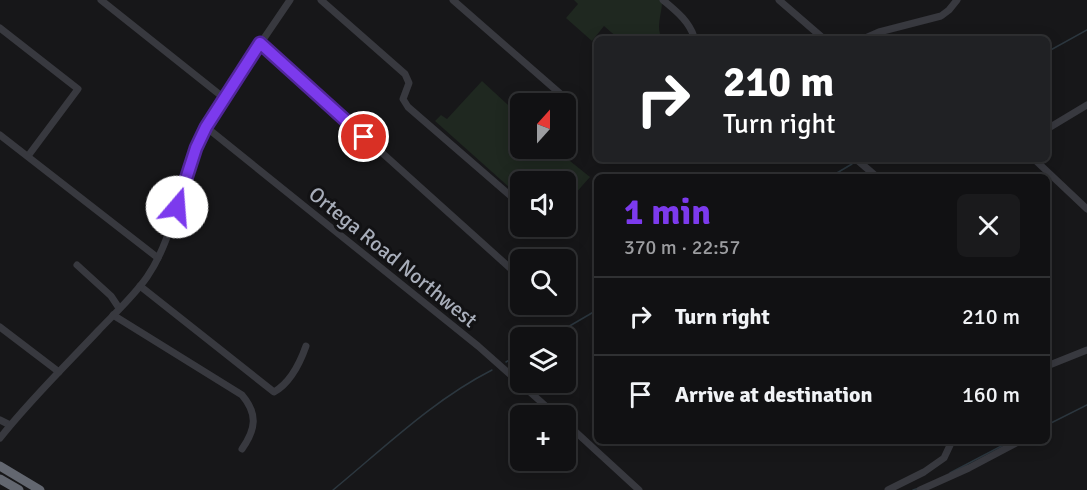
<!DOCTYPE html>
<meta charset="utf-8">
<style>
:root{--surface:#111113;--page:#1a1a1c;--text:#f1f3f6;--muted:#9c9da0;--line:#303133;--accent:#7c3aed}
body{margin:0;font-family:Signika,sans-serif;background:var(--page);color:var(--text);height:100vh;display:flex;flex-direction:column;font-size:22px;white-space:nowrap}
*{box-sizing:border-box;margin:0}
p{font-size:20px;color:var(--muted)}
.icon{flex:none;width:33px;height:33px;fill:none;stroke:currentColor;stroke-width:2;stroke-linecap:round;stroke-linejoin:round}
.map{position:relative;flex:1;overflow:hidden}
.side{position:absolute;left:594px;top:174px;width:456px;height:270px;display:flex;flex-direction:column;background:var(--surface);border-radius:9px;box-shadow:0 3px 15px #0003,0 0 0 2px var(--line)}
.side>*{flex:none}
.banner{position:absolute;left:594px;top:36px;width:456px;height:126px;border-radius:9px;box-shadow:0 3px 15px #0003,0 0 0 2px var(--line);background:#202124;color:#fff;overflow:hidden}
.needle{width:39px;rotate:21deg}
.controls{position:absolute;left:510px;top:93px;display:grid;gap:12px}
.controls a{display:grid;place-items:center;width:66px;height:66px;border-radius:9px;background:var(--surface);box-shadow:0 3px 15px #0003,0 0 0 2px var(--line);font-size:30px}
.pin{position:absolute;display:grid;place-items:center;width:51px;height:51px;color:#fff;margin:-26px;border:3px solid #fff;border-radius:50%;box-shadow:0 2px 6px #0007}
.me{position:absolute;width:66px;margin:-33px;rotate:18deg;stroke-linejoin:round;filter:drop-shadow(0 0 4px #0008)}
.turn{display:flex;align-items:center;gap:21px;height:126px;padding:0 30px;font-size:27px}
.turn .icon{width:78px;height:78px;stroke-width:2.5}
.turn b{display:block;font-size:42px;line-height:51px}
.round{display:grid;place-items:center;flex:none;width:63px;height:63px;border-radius:9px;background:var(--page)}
.headline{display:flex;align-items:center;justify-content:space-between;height:102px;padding:0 30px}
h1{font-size:36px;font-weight:700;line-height:45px;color:var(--accent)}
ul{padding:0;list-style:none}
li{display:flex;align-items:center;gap:18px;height:78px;padding:0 30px;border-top:2px solid var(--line)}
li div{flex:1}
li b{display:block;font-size:22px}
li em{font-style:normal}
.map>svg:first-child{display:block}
.green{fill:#1f2820}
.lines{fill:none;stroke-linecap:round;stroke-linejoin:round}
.stream{stroke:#2c373f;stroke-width:1.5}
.minor{stroke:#38393f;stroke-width:7}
.highway{stroke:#636770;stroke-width:9}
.route-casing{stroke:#51269a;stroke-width:15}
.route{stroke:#7c3aed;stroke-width:10}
.labels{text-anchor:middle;stroke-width:6;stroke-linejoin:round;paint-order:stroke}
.street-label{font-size:21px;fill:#a8aeba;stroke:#121214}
</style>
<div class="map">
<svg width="1087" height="490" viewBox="0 0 1087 490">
<rect width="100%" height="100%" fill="#171719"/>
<!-- green -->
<g class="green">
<path d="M574,0H660L662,2C662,13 657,23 660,34L655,39H619L604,26L592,41L566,18L578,4Z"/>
<polygon points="482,81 520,116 520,148 555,149 590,177 566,204 566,182 520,182 520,197 435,121 441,115 447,119"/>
</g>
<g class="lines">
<!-- stream -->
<g class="stream">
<polyline points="1047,52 1087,30"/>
<polyline points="830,177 852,164"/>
<polyline points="549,338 597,310"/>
<polyline points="506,362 520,354"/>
<polyline points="1047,425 1087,405"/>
<polyline points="950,473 1011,441"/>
<path d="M333,490C384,448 433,400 492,370"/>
<polyline points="913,490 919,488"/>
</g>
<!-- minor -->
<g class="minor">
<polyline points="101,0 224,98"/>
<polyline points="321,0 405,74 409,83 403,99 408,107 520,204"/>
<polyline points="453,0 564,97"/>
<path d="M663,0C676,11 689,21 694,37"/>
<polyline points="779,0 824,39"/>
<polyline points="0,28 78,89 28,156"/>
<polyline points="863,39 879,32 941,16 949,10 957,0"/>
<polyline points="260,43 520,277"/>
<polyline points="206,127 478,346 557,416"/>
<polyline points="1047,129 1087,105"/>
<polyline points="0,135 158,258"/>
<polyline points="856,159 877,177"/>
<polyline points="1034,159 1087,209"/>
<polyline points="77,265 111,296 119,308"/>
<path d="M140,286L274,392C290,383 300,363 306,346"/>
<path d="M113,315L242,395C258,414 256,429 242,449"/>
<polyline points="0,327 59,372"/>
<polyline points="1047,366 1087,350"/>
<polyline points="0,420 10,425"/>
<polyline points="566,423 639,490"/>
<path d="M0,438C30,400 65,366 98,331C115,313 133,297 147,277C174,238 178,188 197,146C208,121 224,98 239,75C256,50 273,25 290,0"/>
<polyline points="888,490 924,472 944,458 952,441"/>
<polyline points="920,490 969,468 1020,441"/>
</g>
<!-- highway -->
<g class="highway">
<polyline points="0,466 40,490"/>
<polyline points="0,479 19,490"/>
</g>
</g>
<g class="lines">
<defs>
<polyline id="route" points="177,207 196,148 206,127 260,43 364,137"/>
</defs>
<!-- route casing -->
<use href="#route" class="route-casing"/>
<!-- route -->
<use href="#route" class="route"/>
</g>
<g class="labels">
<!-- street labels -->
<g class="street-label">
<text transform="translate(393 257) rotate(39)" y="7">Ortega Road Northwest</text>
</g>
</g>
</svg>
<div class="controls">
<a><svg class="needle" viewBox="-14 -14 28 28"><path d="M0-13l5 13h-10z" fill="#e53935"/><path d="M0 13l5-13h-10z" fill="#9c9da0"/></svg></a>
<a><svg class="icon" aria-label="sound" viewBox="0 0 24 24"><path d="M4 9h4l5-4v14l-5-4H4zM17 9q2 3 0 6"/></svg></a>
<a><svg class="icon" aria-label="search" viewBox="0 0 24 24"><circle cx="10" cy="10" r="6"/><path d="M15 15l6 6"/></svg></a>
<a><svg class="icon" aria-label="layers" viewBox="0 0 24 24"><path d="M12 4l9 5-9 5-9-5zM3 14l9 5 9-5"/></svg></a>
<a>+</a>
</div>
<div class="pin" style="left:364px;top:137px;background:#d93025"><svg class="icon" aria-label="arrive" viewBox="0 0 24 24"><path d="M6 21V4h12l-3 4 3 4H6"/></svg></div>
<svg class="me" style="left:177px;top:207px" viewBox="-20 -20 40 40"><circle r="19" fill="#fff"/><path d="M0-13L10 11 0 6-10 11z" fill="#7c3aed"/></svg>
<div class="banner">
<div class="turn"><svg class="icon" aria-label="right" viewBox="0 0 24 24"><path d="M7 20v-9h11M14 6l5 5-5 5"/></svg><div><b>210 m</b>Turn right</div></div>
</div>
<section class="side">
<div class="headline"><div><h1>1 min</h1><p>370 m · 22:57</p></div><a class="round"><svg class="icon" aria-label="close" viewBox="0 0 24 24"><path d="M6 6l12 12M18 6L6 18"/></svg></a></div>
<ul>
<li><svg class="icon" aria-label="right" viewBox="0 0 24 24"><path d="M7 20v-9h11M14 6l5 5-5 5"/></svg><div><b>Turn right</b></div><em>210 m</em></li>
<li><svg class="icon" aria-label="arrive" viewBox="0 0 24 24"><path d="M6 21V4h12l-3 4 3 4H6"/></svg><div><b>Arrive at destination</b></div><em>160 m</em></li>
</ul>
</section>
</div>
